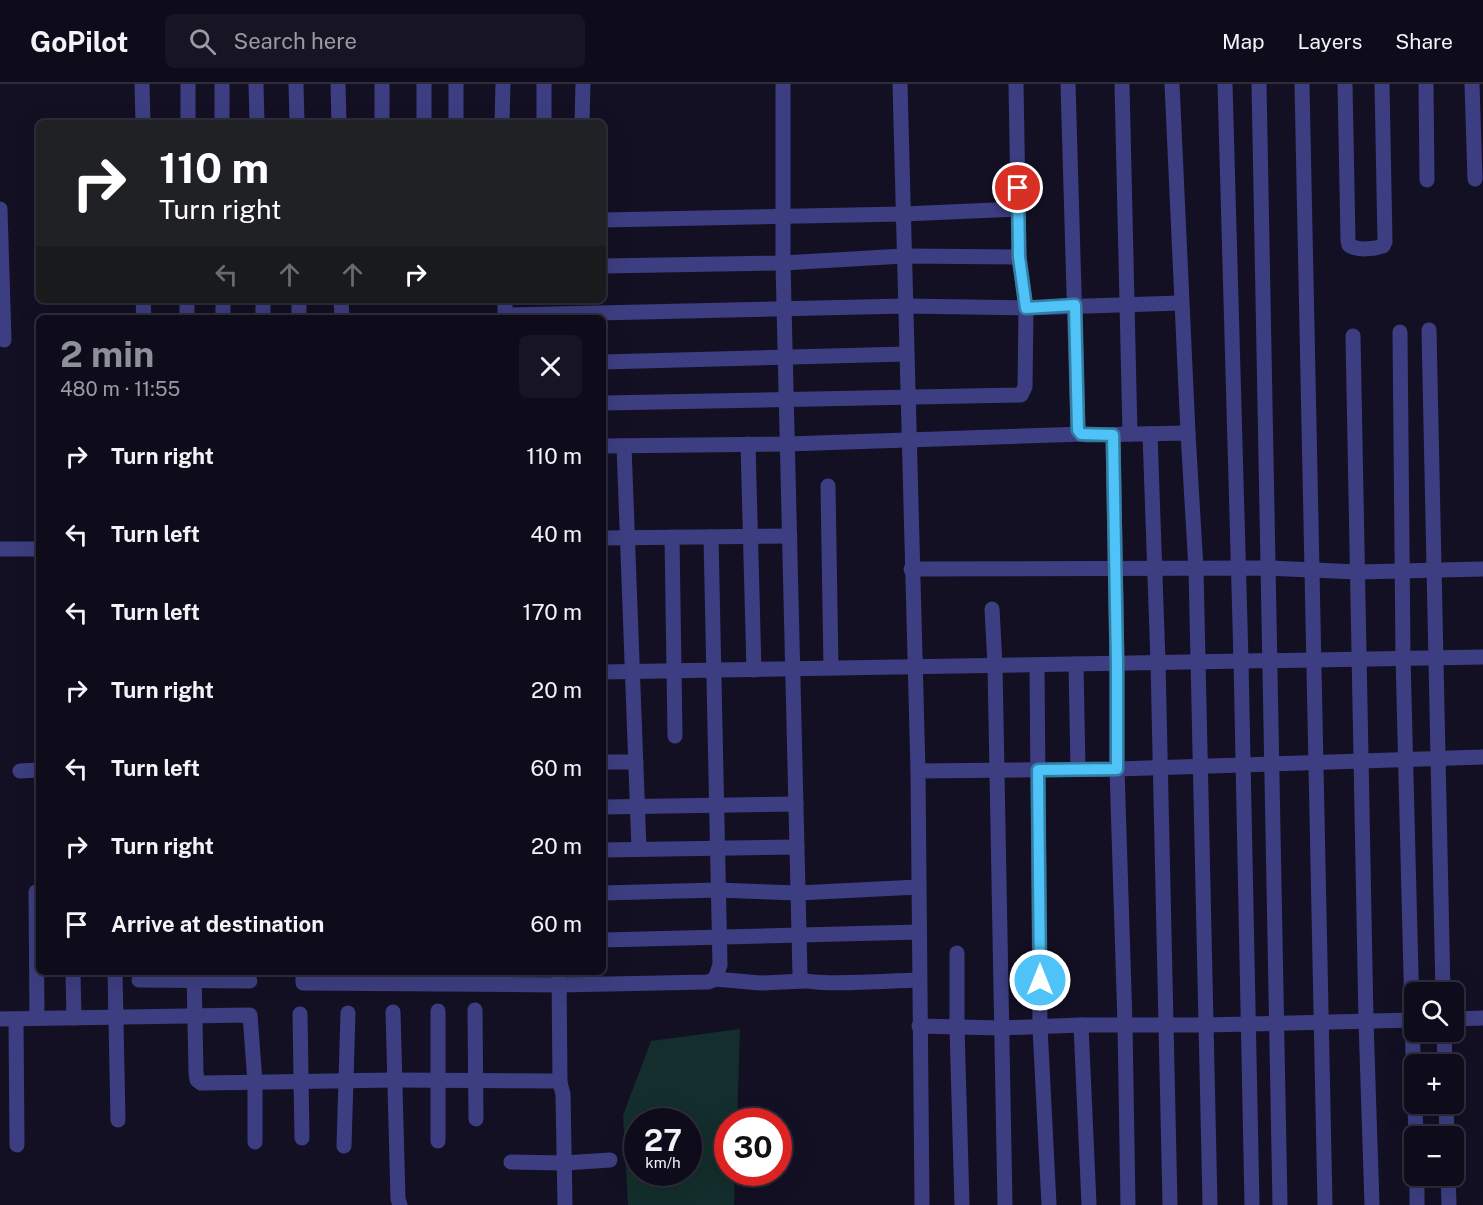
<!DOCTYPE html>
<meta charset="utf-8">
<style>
:root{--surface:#0e0c1b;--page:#171524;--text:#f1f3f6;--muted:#9b9ba3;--line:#2e2c3a;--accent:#8c9099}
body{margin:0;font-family:"Public Sans",sans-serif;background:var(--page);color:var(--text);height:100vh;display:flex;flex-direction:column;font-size:22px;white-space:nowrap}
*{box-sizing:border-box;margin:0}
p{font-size:20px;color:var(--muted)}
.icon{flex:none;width:33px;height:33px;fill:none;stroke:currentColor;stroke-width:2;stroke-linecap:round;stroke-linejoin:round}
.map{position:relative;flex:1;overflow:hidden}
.side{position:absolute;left:36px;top:231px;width:570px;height:660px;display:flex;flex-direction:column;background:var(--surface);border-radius:9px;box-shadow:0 6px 24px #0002,0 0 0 2px var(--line)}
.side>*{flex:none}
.banner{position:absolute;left:36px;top:36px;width:570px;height:183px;border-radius:9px;box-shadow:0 6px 24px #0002,0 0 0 2px var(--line);background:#202124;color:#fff;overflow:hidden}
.controls{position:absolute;left:1404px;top:898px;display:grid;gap:12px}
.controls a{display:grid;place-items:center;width:60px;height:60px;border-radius:9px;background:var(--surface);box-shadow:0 6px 24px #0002,0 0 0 2px var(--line);font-size:30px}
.speed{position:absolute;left:624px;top:1024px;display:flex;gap:12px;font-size:30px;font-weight:700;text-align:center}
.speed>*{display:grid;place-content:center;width:78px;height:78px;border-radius:50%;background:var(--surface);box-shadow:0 6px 24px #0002,0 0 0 2px var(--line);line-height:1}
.speed small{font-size:15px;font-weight:400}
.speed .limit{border:9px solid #d22;background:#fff;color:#111}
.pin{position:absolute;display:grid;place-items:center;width:51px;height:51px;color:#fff;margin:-26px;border:3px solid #fff;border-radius:50%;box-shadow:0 2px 6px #0007}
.me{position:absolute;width:66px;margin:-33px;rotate:0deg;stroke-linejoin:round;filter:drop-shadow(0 0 4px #0008)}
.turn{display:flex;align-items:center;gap:21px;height:126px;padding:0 24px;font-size:27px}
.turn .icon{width:78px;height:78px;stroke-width:2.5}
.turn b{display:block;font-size:42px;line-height:51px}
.lanes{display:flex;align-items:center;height:57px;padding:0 24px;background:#0003;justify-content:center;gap:30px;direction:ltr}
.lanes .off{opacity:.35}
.round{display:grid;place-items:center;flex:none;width:63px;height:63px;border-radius:9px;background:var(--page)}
.headline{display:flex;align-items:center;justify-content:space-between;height:102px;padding:0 24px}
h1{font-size:36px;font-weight:700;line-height:45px;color:var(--accent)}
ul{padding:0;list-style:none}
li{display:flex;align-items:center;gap:18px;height:78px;padding:0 24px}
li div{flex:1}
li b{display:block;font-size:22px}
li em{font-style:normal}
header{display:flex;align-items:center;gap:36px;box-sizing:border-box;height:84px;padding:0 30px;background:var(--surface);border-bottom:2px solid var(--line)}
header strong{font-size:28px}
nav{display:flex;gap:33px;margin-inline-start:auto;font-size:21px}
.search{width:420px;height:54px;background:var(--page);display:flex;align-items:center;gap:15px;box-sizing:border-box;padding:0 21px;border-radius:9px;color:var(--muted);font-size:22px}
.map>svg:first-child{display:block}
.green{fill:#132e2c;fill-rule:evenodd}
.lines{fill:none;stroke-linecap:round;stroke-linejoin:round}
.minor{stroke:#3d3e81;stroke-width:15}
.route-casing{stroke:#337fa1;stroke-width:15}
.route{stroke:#4fc3f7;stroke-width:10}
</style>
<header>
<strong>GoPilot</strong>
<div class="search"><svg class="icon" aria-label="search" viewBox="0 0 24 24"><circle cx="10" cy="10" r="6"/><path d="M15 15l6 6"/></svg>Search here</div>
<nav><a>Map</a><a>Layers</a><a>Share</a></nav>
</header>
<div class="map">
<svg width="1483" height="1121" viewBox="0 0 1483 1121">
<rect width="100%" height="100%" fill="#131024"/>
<!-- green -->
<path class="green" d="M740,945L737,1038H728V1089H735L734,1121H628L623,1031L651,957ZM638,1038H688V1089H638Z"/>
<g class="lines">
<!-- minor -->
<g class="minor">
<polyline points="142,0 143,39"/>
<polyline points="222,0 222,39"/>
<polyline points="256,0 257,39"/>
<polyline points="296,0 297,39"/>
<polyline points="338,0 339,39"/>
<polyline points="382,0 382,39"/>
<polyline points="424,0 424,39"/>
<polyline points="544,0 544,39"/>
<path d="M783,0V179L800,891L801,895C815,903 898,896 919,896"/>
<polyline points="900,0 918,687 922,1121"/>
<polyline points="1068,0 1078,346 1081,350 1087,351 1188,349"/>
<polyline points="1122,0 1130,350"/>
<polyline points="1172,0 1188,349 1196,485 1210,1121"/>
<polyline points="1225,0 1241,576 1252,1121"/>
<polyline points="1259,0 1280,1121"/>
<polyline points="1302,0 1325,1121"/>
<path d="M1345,0L1348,156L1349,161C1357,167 1374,165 1383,162L1385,158L1382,0"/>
<polyline points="1426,0 1427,96"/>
<polyline points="1472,0 1475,95"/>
<polyline points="188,39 188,0"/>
<polyline points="456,39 456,0"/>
<polyline points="502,39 503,0"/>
<polyline points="582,39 583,0"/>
<polyline points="0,125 4,256"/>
<polyline points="603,136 903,130 1018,125"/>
<polyline points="603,182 783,179 904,172 1019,173"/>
<polyline points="143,216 144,234"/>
<polyline points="223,216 223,234"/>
<polyline points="263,216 263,234"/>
<polyline points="299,216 299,234"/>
<polyline points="341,216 342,234"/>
<polyline points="505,216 505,234"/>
<polyline points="505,231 905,222 1026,224 1181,219"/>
<polyline points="187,234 187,216"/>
<polyline points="1429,246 1443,909"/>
<polyline points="1400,248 1403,573 1414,1010"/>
<polyline points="1353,252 1366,937 1372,1121"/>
<polyline points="603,278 907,270"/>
<polyline points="603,319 1021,311 1025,303 1026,224 1019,173 1016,0"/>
<polyline points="1150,350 1158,578 1170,1121"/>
<polyline points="1113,351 1117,580 1117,685 1125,940 1128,1121"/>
<polyline points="748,360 754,586"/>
<polyline points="603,362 787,360 1085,350"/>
<polyline points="624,362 639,765"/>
<polyline points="828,402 831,584"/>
<polyline points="672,453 675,652"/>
<polyline points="603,454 790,452"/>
<polyline points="0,465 39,465"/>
<polyline points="911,485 1267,484 1358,488 1483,485"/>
<polyline points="992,525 995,581 1005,1121"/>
<polyline points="1076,580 1078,685"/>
<polyline points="1037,581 1040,943 1049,1121"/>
<polyline points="603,588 1483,573"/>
<polyline points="603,678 636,678"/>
<polyline points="20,687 39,686"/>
<polyline points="918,687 1117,685 1483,673"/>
<polyline points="603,723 796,720"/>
<polyline points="603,766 797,763"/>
<polyline points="36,808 37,934"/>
<polyline points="603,809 717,806 798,809 918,803"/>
<polyline points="603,856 919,848"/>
<polyline points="957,869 957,943 962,1121"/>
<polyline points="73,888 74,934"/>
<polyline points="115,888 118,1036"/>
<polyline points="194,888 196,988 197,996 201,999 394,996 555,997 560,999 563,1010 565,1121"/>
<polyline points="303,888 303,899 559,901 708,898 715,895 720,881 711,453"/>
<polyline points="559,888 560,999"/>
<polyline points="715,895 760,899 805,897"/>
<polyline points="139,896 250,897"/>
<polyline points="475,926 476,1035"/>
<polyline points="438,927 438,1057"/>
<polyline points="393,928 398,1115 400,1121"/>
<polyline points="300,930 302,1054"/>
<polyline points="0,935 250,931 255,998 255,1058"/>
<polyline points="16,935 17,1061"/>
<polyline points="1454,935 1483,934"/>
<polyline points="1081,941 1089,1121"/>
<polyline points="919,942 1000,944 1081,941 1205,941 1414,936"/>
<polyline points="1444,948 1445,981"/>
<polyline points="1415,1020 1416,1053"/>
<polyline points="1446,1020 1447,1053"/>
<polyline points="344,1062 348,929"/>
<polyline points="511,1078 564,1079 610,1076"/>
<polyline points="1417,1092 1417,1121"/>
<polyline points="1448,1092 1449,1121"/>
</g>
</g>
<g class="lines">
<defs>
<polyline id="route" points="1018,104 1019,173 1026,224 1075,221 1078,346 1081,350 1113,351 1117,580 1117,685 1038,686 1040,896"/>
</defs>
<!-- route casing -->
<use href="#route" class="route-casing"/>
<!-- route -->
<use href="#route" class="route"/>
</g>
</svg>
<div class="controls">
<a><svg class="icon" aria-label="search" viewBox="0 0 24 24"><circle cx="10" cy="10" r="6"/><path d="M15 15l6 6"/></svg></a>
<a>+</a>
<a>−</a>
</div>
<div class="speed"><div>27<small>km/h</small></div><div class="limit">30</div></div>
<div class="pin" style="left:1018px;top:104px;background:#d93025"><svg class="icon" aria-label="arrive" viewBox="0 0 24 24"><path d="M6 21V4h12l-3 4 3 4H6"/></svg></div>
<svg class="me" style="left:1040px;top:896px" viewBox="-20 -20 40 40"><circle r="17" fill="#4fc3f7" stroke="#fff" stroke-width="3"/><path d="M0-11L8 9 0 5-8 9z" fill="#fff"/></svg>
<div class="banner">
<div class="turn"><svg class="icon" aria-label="right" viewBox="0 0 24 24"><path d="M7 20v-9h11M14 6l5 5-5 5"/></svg><div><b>110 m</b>Turn right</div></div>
<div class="lanes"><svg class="icon off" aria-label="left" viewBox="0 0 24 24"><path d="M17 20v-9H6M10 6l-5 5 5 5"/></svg><svg class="icon off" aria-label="ahead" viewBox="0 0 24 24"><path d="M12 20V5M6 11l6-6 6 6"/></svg><svg class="icon off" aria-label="ahead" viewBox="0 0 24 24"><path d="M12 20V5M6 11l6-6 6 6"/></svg><svg class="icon" aria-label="right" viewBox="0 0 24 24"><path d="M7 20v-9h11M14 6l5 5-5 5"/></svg></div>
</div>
<section class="side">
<div class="headline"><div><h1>2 min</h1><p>480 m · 11:55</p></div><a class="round"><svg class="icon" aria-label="close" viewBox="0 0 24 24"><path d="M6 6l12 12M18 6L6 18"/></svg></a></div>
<ul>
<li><svg class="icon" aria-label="right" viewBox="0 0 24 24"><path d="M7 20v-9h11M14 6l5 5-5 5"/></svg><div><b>Turn right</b></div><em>110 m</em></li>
<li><svg class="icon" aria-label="left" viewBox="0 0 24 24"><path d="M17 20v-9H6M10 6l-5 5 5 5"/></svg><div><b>Turn left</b></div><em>40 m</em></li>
<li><svg class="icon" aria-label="left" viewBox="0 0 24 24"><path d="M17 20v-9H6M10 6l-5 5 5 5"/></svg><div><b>Turn left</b></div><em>170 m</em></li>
<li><svg class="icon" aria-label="right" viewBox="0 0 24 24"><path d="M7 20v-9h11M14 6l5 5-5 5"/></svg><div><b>Turn right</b></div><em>20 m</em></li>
<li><svg class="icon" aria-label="left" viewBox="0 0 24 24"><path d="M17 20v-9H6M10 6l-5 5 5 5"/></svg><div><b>Turn left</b></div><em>60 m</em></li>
<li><svg class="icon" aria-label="right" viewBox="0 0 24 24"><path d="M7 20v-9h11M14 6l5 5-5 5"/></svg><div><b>Turn right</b></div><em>20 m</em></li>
<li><svg class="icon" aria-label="arrive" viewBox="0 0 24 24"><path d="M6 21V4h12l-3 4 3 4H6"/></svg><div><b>Arrive at destination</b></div><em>60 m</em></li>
</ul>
</section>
</div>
